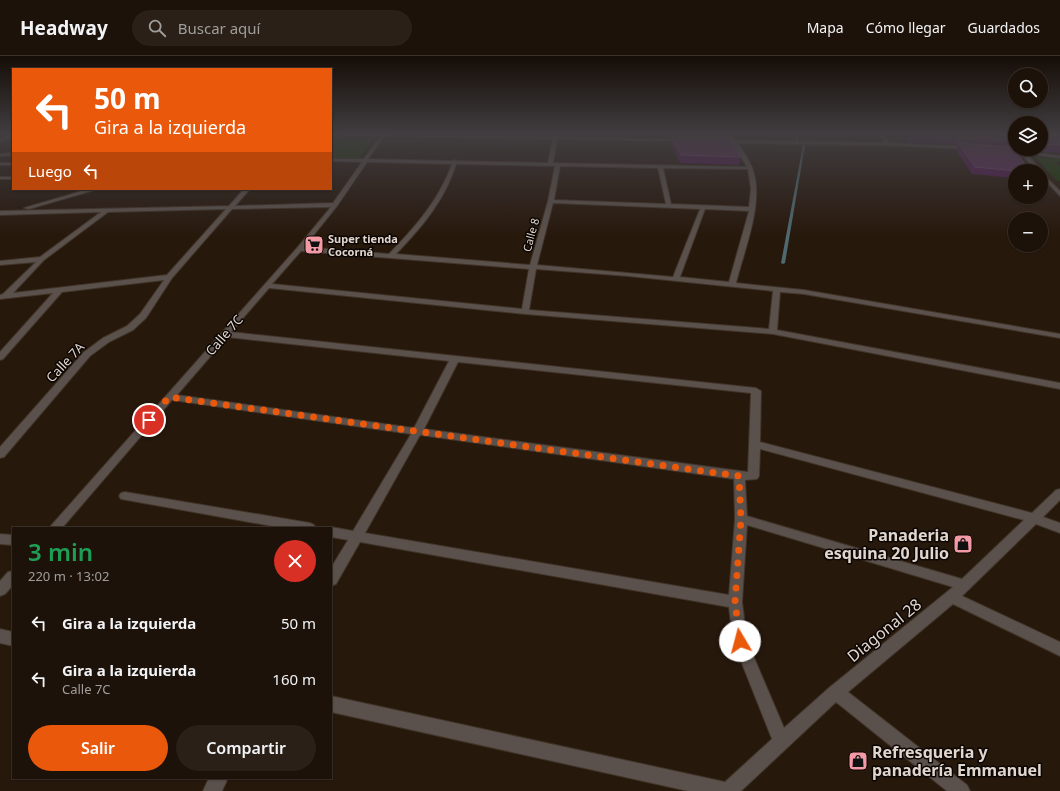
<!DOCTYPE html>
<html lang="es">
<meta charset="utf-8">
<style>
:root{--surface:#1d1209;--page:#2a2017;--text:#f1f3f6;--muted:#a09e9c;--line:#3b322a;--accent:#ea580c}
body{margin:0;font-family:"Noto Sans",sans-serif;background:var(--page);color:var(--text);height:100vh;display:flex;flex-direction:column;font-size:15px;white-space:nowrap}
*{box-sizing:border-box;margin:0}
p{font-size:13px;color:var(--muted)}
.icon{flex:none;width:22px;height:22px;fill:none;stroke:currentColor;stroke-width:2;stroke-linecap:round;stroke-linejoin:round}
.map{position:relative;flex:1;overflow:hidden}
.side{position:absolute;left:12px;top:471px;width:320px;height:252px;display:flex;flex-direction:column;background:var(--surface);border-radius:0px;box-shadow:0 1px 3px #0004,0 0 0 1px var(--line)}
.side>*{flex:none}
.hud{position:absolute;left:12px;top:12px;width:320px;height:122px;border-radius:0px;box-shadow:0 1px 3px #0004,0 0 0 1px var(--line);background:#ea580c;color:#fff;overflow:hidden}
.buttons{position:absolute;left:1008px;top:12px;display:grid;gap:8px}
.buttons a{display:grid;place-items:center;width:40px;height:40px;border-radius:50%;background:var(--surface);box-shadow:0 1px 3px #0004,0 0 0 1px var(--line);font-size:20px}
.pin{position:absolute;display:grid;place-items:center;width:34px;height:34px;color:#fff;margin:-17px;border:2px solid #fff;border-radius:50%;box-shadow:0 1px 4px #0007}
.me{position:absolute;width:44px;margin:-22px;rotate:352deg;stroke-linejoin:round;filter:drop-shadow(0 0 3px #0008)}
.turn{display:flex;align-items:center;gap:14px;height:84px;padding:0 16px;font-size:18px}
.turn .icon{width:52px;height:52px;stroke-width:2.5}
.turn b{display:block;font-size:28px;line-height:34px}
.then{display:flex;align-items:center;height:38px;padding:0 16px;background:#0003;gap:8px;font-size:15px}
.round{display:grid;place-items:center;flex:none;width:42px;height:42px;border-radius:21px;background:var(--page)}
.headline{display:flex;align-items:center;justify-content:space-between;height:68px;padding:0 16px}
h1{font-size:24px;font-weight:600;line-height:30px;color:#1e9e55}
.button{display:flex;gap:8px;margin-top:auto;padding:8px 16px}
.button a{flex:1;height:46px;border-radius:24px;background:var(--accent);color:#fff;font-size:16px;font-weight:600;line-height:46px;text-align:center}
.button a+a{background:var(--page);color:var(--text)}
ul{padding:0;list-style:none}
li{display:flex;align-items:center;gap:12px;height:56px;padding:0 16px}
li div{flex:1}
li b{display:block;font-size:15px}
li em{font-style:normal}
header{display:flex;align-items:center;gap:24px;box-sizing:border-box;height:56px;padding:0 20px;background:var(--surface);border-bottom:1px solid var(--line)}
header strong{font-size:19px}
nav{display:flex;gap:22px;margin-inline-start:auto;font-size:14px}
.search{width:280px;height:36px;background:var(--page);display:flex;align-items:center;gap:10px;box-sizing:border-box;padding:0 14px;border-radius:22px;color:var(--muted);font-size:15px}
.map>svg:first-child{display:block}
.green{fill:#1a3c05}
.lines{fill:none;stroke-linecap:round;stroke-linejoin:round}
.stream{fill:#4e696f;fill-rule:evenodd}
.minor-casing{stroke:#413327;stroke-width:2}
.minor{fill:#5a514c;fill-rule:evenodd}
.wall{fill:#541758}
.building{fill:#642c65;stroke:#774675}
.route{stroke:#ea580c;stroke-width:7;stroke-dasharray:0 12.6}
.labels{text-anchor:middle;stroke-width:3;stroke-linejoin:round;paint-order:stroke}
.far-street-label{font-size:11px;fill:#e0d6ce;stroke:#0b0503}
.far-poi-label{font-size:11px;font-weight:bold;fill:#e0d6ce;stroke:#0b0503;text-anchor:start}
.street-label{font-size:13px;fill:#e0d6ce;stroke:#0b0503}
.near-poi-label{font-size:16px;font-weight:bold;fill:#e0d6ce;stroke:#0b0503;text-anchor:end}
.near-street-label{font-size:16px;fill:#e0d6ce;stroke:#0b0503}
</style>
<header>
<strong>Headway</strong>
<div class="search"><svg class="icon" aria-label="search" viewBox="0 0 24 24"><circle cx="10" cy="10" r="6"/><path d="M15 15l6 6"/></svg>Buscar aquí</div>
<nav><a>Mapa</a><a>Cómo llegar</a><a>Guardados</a></nav>
</header>
<div class="map">
<svg width="1060" height="735" viewBox="0 0 1060 735">
<rect width="100%" height="100%" fill="#27180c"/>
<!-- green -->
<g class="green">
<polygon points="331,81 374,82 359,102 331,102"/>
<polygon points="1035,101 1060,103 1060,106 1056,106 1060,110 1060,125 1056,124"/>
</g>
<g class="lines">
<!-- stream -->
<g class="stream">
<polygon points="797,77 799,77 798,84 797,85 796,84"/>
<polygon points="804,88 805,89 785,207 783,208 781,207 803,89"/>
</g>
<defs>
<g id="minor">
<path d="M331,77L553,81L554,77H558L557,81L687,84L685,85L557,83L553,107L747,111L733,87L715,85L731,84L725,77H729L735,84L884,87L879,77H883L889,87L972,91L970,93L911,90L737,87C745,97 753,109 755,122C761,154 744,195 736,227L804,234L1060,278V282L804,238L780,236L777,274L1060,327V333L773,278L525,258L269,232L231,276L756,332L761,335L760,386L1032,457L1056,434L1060,433V444L1043,461L1060,467V477L1036,468L962,540L1060,586V600L953,548L848,636L967,729L970,735H947L836,646L741,735H688L331,656V640L725,726L772,683L733,585L729,551L360,486L336,528L331,530V512L348,484L331,481V472H329L331,471L353,475L411,378L172,344L62,472H49L297,192L331,151L232,153L172,222L146,262L133,274L109,286L90,300L4,401L0,402V391L84,296L103,282L127,270L140,258L164,224L62,236L3,303L0,304V296L53,237L0,243V239L3,238L36,206L0,209V205L40,201L101,156L0,159V155L229,150L244,133H250L235,150L333,147L362,106L331,105V103H364L380,80L331,79ZM384,80L553,83L548,107L457,105L455,104L453,105L368,103ZM367,106L452,108C439,144 416,170 389,198L304,191L337,150ZM456,108L555,110L548,145L530,209L396,198C422,171 445,144 456,108ZM560,110L658,112L666,148L554,144ZM663,112L748,113L751,133L749,151L671,148ZM553,147L700,153L673,221L537,209ZM226,153L167,219L13,237L44,204L108,156ZM705,153L749,155L729,226L680,221ZM301,195L529,213L522,253L272,228ZM536,213L628,220L773,235L769,273L529,254ZM227,281L449,305L414,372L177,339ZM458,306L751,337L748,416L424,373ZM420,379L734,423L735,463L729,539L365,477ZM760,393L1024,464L962,523L747,460L745,424L757,423L759,420ZM747,469L953,531L830,631L784,672L747,585L742,546Z"/>
<polygon points="13,78 13,81 0,86 0,83"/>
<polygon points="1019,93 1023,93 1025,95 1060,100 1060,102 1027,98 1041,115 1036,115 1022,98 1008,95 1010,94 1019,95"/>
<polygon points="13,97 13,99 0,100 0,98"/>
<rect x="0" y="107" width="13" height="2"/>
<polygon points="1041,116 1060,135 1060,140 1041,120"/>
<rect x="0" y="121" width="13" height="2"/>
<polygon points="89,133 98,133 29,153 24,152"/>
<polygon points="125,436 310,467 314,469 316,472 283,472 121,443 119,440 121,437"/>
<polygon points="0,478 13,479 13,489 0,488"/>
<polygon points="13,515 13,529 5,538 0,540 0,525 8,516"/>
<polygon points="0,573 13,576 13,590 0,587"/>
<polygon points="209,722 228,722 222,735 203,735"/>
</g>
</defs>
<!-- minor casing -->
<use href="#minor" class="minor-casing"/>
<!-- minor -->
<use href="#minor" class="minor"/>
</g>
<!-- wall -->
<g class="wall">
<polygon points="904,77 1015,77 1015,93 1024,98 1015,115 1015,122 972,118 956,94 957,89 908,86"/>
<polygon points="1041,77 1060,77 1060,97 1026,95 1024,93 1041,93"/>
<polygon points="672,80 741,101 739,109 680,107 671,87"/>
</g>
<!-- building -->
<g class="building">
<polygon points="911,77 1012,77 1015,80 1015,85 911,78"/>
<polygon points="1041,77 1060,77 1060,89 1041,88"/>
<polygon points="672,80 728,81 741,101 681,99"/>
<polygon points="958,87 1015,92 1015,93 1018,93 1024,98 1016,98 1032,115 1017,115 975,111"/>
</g>
<!-- sky -->
<linearGradient id="sky" x2="0" y2="1"><stop stop-color="#150d07"/><stop offset="0.43" stop-color="#413d40"/><stop offset="1" stop-color="#413d40" stop-opacity="0"/></linearGradient>
<rect width="1060" height="180" fill="url(#sky)"/>
<g class="lines">
<!-- route -->
<polyline class="route" points="149,364 169,341 739,420 741,463 735,546 740,585"/>
</g>
<!-- icons -->
<defs>
<symbol id="supermarket-square" viewBox="-11 -11 22 22"><rect x="-9" y="-9" width="18" height="18" rx="4" fill="#f49aa4" stroke="#0b0503"/><path d="M-6-5.5h2.5l.6 2H6L4.5 2H-2.5L-4.4-4H-6ZM-1.5 3.2a1.3 1.3 0 1 0 .1 0ZM3 3.2a1.3 1.3 0 1 0 .1 0Z" fill="#111"/></symbol>
<symbol id="shop-square" viewBox="-11 -11 22 22"><rect x="-9" y="-9" width="18" height="18" rx="4" fill="#f49aa4" stroke="#0b0503"/><path d="M-5-2.5h2.3a2.7 3.5 0 0 1 5.4 0H5L5.5 6h-11ZM-1.5-2.5h3a1.5 2.3 0 0 0-3 0Z" fill="#111"/></symbol>
</defs>
<g fill-rule="evenodd">
<use href="#supermarket-square" x="303" y="178" width="22" height="22"/>
<use href="#shop-square" x="952" y="477" width="22" height="22"/>
<use href="#shop-square" x="847" y="694" width="22" height="22"/>
</g>
<g class="labels">
<!-- far-street labels -->
<g class="far-street-label">
<text transform="translate(531 179) rotate(-75)" y="4">Calle 8</text>
</g>
<!-- far-poi labels -->
<g class="far-poi-label">
<text x="328" y="187">Super tienda<tspan x="328" dy="13">Cocorná</tspan></text>
</g>
<!-- street labels -->
<g class="street-label">
<text transform="translate(224 279) rotate(-49)" y="5">Calle 7C</text>
<text transform="translate(65 306) rotate(-47)" y="5">Calle 7A</text>
</g>
<!-- near-poi labels -->
<g class="near-poi-label">
<text x="949" y="485">Panaderia<tspan x="949" dy="18">esquina 20 Julio</tspan></text>
<text x="872" y="702" text-anchor="start">Refresqueria y<tspan x="872" dy="18">panadería Emmanuel</tspan></text>
</g>
<!-- near-street labels -->
<g class="near-street-label">
<text transform="translate(884 574) rotate(-39)" y="6">Diagonal 28</text>
</g>
</g>
</svg>
<div class="buttons">
<a><svg class="icon" aria-label="search" viewBox="0 0 24 24"><circle cx="10" cy="10" r="6"/><path d="M15 15l6 6"/></svg></a>
<a><svg class="icon" aria-label="layers" viewBox="0 0 24 24"><path d="M12 4l9 5-9 5-9-5zM3 14l9 5 9-5"/></svg></a>
<a>+</a>
<a>−</a>
</div>
<div class="pin" style="left:149px;top:364px;background:#d93025"><svg class="icon" aria-label="arrive" viewBox="0 0 24 24"><path d="M6 21V4h12l-3 4 3 4H6"/></svg></div>
<svg class="me" style="left:740px;top:585px" viewBox="-20 -20 40 40"><circle r="19" fill="#fff"/><path d="M0-13L10 11 0 6-10 11z" fill="#ea580c"/></svg>
<div class="hud">
<div class="turn"><svg class="icon" aria-label="left" viewBox="0 0 24 24"><path d="M17 20v-9H6M10 6l-5 5 5 5"/></svg><div><b>50 m</b>Gira a la izquierda</div></div>
<div class="then">Luego<svg class="icon" aria-label="left" viewBox="0 0 24 24"><path d="M17 20v-9H6M10 6l-5 5 5 5"/></svg></div>
</div>
<section class="side">
<div class="headline"><div><h1>3 min</h1><p>220 m · 13:02</p></div><a class="round" style="background:#d93025;color:#fff"><svg class="icon" aria-label="close" viewBox="0 0 24 24"><path d="M6 6l12 12M18 6L6 18"/></svg></a></div>
<ul>
<li><svg class="icon" aria-label="left" viewBox="0 0 24 24"><path d="M17 20v-9H6M10 6l-5 5 5 5"/></svg><div><b>Gira a la izquierda</b></div><em>50 m</em></li>
<li><svg class="icon" aria-label="left" viewBox="0 0 24 24"><path d="M17 20v-9H6M10 6l-5 5 5 5"/></svg><div><b>Gira a la izquierda</b><p>Calle 7C</p></div><em>160 m</em></li>
</ul>
<div class="button"><a>Salir</a><a>Compartir</a></div>
</section>
</div>
